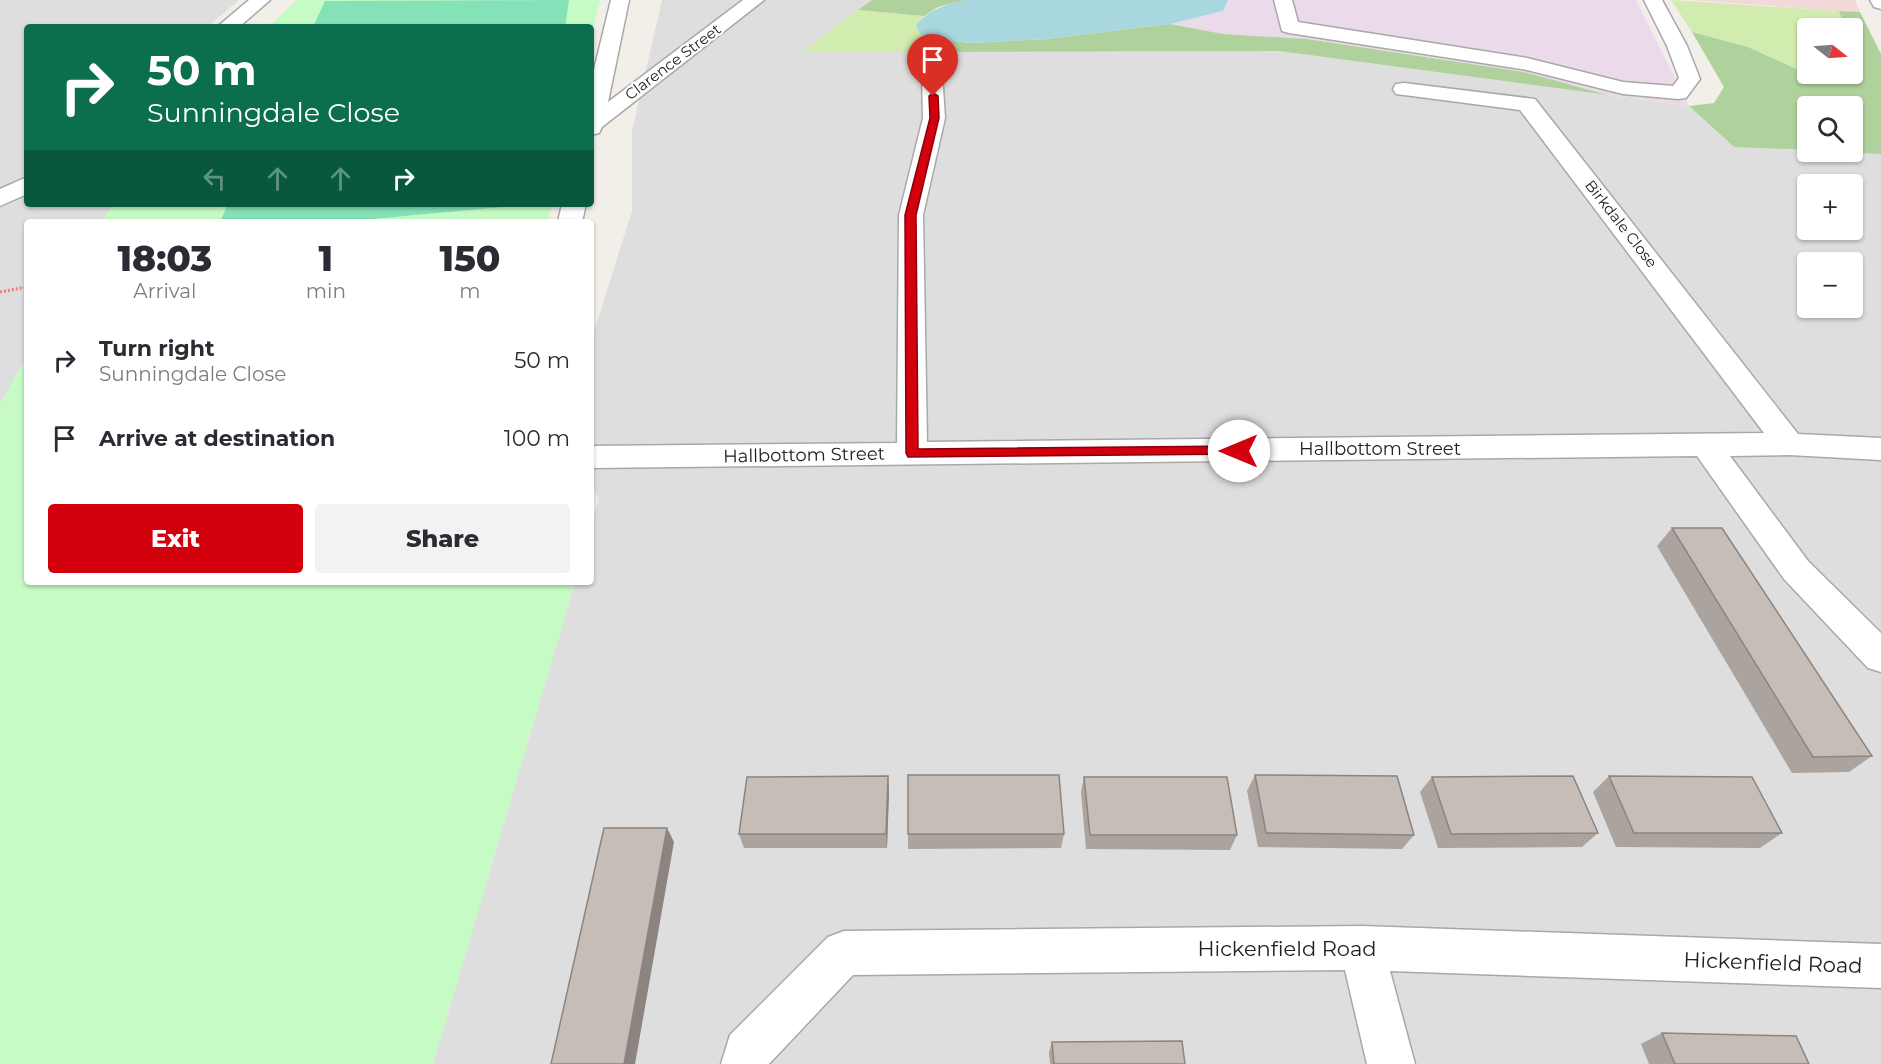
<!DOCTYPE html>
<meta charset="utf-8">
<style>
:root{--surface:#fff;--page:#f2f2f3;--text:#2b2b33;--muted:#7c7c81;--accent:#d3000e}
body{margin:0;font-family:Montserrat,sans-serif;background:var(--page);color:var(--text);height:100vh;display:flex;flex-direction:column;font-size:22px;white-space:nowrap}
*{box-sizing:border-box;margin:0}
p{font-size:20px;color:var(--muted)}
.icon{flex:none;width:33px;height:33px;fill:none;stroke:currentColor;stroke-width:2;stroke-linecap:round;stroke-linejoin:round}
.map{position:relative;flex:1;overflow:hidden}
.drawer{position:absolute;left:24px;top:219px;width:570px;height:366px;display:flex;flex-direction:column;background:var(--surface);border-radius:6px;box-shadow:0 2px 4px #0004}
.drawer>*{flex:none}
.guide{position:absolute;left:24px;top:24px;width:570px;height:183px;border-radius:6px;box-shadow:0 2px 4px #0004;background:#0b6e4f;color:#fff;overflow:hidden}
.needle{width:39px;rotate:107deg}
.tools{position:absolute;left:1797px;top:18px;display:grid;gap:12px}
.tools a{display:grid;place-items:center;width:66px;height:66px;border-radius:6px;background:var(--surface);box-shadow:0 2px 4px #0004;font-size:30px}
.pin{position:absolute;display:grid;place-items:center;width:51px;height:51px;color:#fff;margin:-62px -26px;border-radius:50% 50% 50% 0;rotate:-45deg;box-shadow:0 0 6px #0007}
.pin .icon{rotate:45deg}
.me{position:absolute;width:66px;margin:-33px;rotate:270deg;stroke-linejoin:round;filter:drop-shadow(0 0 4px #0008)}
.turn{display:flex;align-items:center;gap:21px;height:126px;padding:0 24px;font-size:27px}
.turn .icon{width:78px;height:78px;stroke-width:2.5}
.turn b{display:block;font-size:42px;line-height:51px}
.lanes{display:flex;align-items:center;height:57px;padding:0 24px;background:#0003;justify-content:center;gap:30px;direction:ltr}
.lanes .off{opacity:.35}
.eta{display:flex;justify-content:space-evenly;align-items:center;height:102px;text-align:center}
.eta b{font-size:36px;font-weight:800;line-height:42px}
.primary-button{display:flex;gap:12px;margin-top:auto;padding:12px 24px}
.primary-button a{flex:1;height:69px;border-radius:6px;background:var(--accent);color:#fff;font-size:24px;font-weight:800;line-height:69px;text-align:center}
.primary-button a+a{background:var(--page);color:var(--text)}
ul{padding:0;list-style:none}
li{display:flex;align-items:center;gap:18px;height:78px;padding:0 24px}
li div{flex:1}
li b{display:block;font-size:22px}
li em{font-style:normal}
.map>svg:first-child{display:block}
.residential{fill:#dfdede;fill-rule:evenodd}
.commercial{fill:#f2d8d8}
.industrial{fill:#ebdae9}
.grass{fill:#d1ecae}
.forest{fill:#afd29c}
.park{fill:#c6fbc6}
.pitch{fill:#85e2b8}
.water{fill:#a8d7e0}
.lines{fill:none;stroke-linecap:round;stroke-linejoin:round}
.minor-casing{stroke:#a8a8a8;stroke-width:3}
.path{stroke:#fd736e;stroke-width:3;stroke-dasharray:2 2;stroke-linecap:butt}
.minor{fill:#fff;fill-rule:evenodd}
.wall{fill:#aba39d}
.shaded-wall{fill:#8b8480}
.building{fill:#c7bdb7;stroke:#8b8480;stroke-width:1.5}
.route{fill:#d3000e;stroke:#890009;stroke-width:1.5}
.labels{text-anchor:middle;stroke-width:4.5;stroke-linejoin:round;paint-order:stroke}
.far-street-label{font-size:15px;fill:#212121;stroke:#fff}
.street-label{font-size:18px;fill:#212121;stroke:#fff}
.near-street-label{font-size:21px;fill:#212121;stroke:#fff}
</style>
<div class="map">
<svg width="1881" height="1064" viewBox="0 0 1881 1064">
<rect width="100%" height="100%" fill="#f2eee8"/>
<!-- residential -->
<g class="residential">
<polygon points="0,0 239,0 207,27 27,27 27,204 113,204 102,222 27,222 27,356 0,404"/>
<path d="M662,0H872L804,52L1279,51L1689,106L1734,147L1881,154V1064H433L575,582H591V526L599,498L591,486V341L632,211V131ZM1808,184H1852V230H1808ZM1808,262H1852V308H1808Z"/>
</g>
<!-- commercial -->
<polygon class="commercial" points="1692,0 1855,0 1860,12 1839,11"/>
<!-- industrial -->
<polygon class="industrial" points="1228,0 1636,0 1689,106 1608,95 1524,72 1307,39 1223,34 1170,24 1223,11"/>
<!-- grass -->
<g class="grass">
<polygon points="1671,0 1839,11 1845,28 1808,28 1807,73 1748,47 1692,32"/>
<polygon points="858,10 924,16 916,25 920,34 943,40 910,52 802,52"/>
</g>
<!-- forest -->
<g class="forest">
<polygon points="872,0 966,0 938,7 924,16 858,10"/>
<polygon points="1839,11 1860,12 1881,54 1881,154 1833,152 1852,152 1852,106 1808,106 1807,150 1734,147 1689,106 1714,103 1724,87 1692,32 1748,47 1808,74 1863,78 1853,54 1852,28 1845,28"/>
<polygon points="1170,24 1223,34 1307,39 1524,72 1608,95 1279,51 910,52 943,40 971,43 1046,39"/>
</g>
<!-- park -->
<g class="park">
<polygon points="297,0 600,0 591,39 591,27 268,27"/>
<polygon points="113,204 552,204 548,222 102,222"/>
<polygon points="27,356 27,582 575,582 433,1064 0,1064 0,404"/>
</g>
<!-- pitch -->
<g class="pitch">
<polygon points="569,0 565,27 313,27 325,1"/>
<polygon points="228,204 533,204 340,222 220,222"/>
</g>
<!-- water -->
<path class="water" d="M966,0H1228L1223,11L1170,24L1046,39L971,43L943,40L920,34L916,25C930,9 945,5 966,0Z"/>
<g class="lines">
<defs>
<g id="minor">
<polygon points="249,0 270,0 239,27 217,27"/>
<polygon points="611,0 629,0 608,102 743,0 764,0 602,127 599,133 591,135 591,82"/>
<polygon points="1274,0 1292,0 1298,22 1527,58 1623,82 1673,86 1679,78 1667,46 1644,0 1662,0 1687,46 1700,79 1686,98 1678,99 1623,94 1527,70 1289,33 1282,31"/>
<polygon points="1870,0 1881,0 1881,9 1874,7"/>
<polygon points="932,67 939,69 942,73 945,118 923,215 927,442 1764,433 1520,110 1404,95 1396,94 1393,89 1396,84 1404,83 1527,98 1535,99 1798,434 1881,438 1881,460 1789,455 1730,456 1808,561 1881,633 1881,672 1868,668 1784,579 1697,456 591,468 591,446 897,443 899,215 923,118 922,73 925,69"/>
<polygon points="27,177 27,194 0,206 0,189"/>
<polygon points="562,204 586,204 582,222 558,222"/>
<polygon points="1362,926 1881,944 1881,988 1390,971 1415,1064 1367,1064 1345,970 853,975 769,1064 721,1064 730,1035 828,937 844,931"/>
</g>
</defs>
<!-- minor casing -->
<use href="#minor" class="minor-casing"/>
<!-- path -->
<polyline class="path" points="0,292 27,287"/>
<!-- minor -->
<use href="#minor" class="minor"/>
</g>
<!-- wall -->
<g class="wall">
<polygon points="1672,528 1872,756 1849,772 1792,773 1657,546"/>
<polygon points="1255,775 1414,835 1402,849 1258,847 1247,791"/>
<polygon points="888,776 889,792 887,848 744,848 739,834"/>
<polygon points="1609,776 1782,833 1760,848 1616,847 1593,792"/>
<polygon points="1084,777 1237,835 1230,850 1086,849 1081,792"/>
<polygon points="1432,777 1598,833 1582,847 1438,848 1420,792"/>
<polygon points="908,834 1064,834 1061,848 908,849"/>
<polygon points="1662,1033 1809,1064 1649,1064 1641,1044"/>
<polygon points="1052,1042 1185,1064 1050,1064 1049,1052"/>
</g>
<!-- shaded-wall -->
<g class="shaded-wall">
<polygon points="888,776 889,792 887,848 886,834"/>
<polygon points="667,828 674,842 635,1064 624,1064"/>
</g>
<!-- building -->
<g class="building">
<polygon points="1672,528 1722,528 1872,756 1813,757"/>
<polygon points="908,775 1059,775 1064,834 908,834"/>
<polygon points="1255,775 1397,776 1414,835 1266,833"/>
<polygon points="888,776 886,834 739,834 747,777"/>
<polygon points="1573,776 1598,833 1451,834 1432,777"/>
<polygon points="1609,776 1752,777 1782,833 1634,833"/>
<polygon points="1084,777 1227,777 1237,835 1090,835"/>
<polygon points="604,828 667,828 624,1064 551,1064"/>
<polygon points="1662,1033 1796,1036 1809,1064 1675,1064"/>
<polygon points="1182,1041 1185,1064 1054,1064 1052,1042"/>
</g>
<!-- route -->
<polygon class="route" points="933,93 938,96 939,118 916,215 918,449 1239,446 1244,447 1246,451 1244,454 908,457 906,453 905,215 930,118 929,96"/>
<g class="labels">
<!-- far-street labels -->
<g class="far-street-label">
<text transform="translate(673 62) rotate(-37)" y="5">Clarence Street</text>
<text transform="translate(1621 224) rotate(52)" y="5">Birkdale Close</text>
</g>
<!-- street labels -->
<g class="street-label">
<text x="1380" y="455">Hallbottom Street</text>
<text transform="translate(804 455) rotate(-1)" y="6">Hallbottom Street</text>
</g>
<!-- near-street labels -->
<g class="near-street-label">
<text x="1287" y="956">Hickenfield Road</text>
<text transform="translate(1773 963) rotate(2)" y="7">Hickenfield Road</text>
</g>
</g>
</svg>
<div class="tools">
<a><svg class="needle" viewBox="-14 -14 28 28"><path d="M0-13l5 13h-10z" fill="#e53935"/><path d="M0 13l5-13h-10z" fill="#7c7c81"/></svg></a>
<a><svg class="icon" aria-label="search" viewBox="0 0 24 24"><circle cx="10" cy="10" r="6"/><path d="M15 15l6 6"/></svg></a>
<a>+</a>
<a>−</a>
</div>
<div class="pin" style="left:933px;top:96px;background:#d93025"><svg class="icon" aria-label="arrive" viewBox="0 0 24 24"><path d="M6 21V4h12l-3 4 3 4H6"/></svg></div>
<svg class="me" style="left:1239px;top:451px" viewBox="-20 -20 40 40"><circle r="19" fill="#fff"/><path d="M0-13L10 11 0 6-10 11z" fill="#d3000e"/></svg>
<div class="guide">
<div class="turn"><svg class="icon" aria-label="right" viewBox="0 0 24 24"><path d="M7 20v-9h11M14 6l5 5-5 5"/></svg><div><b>50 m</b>Sunningdale Close</div></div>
<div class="lanes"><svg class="icon off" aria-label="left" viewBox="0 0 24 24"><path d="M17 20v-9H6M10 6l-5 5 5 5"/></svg><svg class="icon off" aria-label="ahead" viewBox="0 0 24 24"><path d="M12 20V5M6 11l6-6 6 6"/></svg><svg class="icon off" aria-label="ahead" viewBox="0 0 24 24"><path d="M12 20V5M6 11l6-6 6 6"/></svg><svg class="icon" aria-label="right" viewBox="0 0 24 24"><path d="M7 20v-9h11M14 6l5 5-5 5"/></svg></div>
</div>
<section class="drawer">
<div class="eta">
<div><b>18:03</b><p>Arrival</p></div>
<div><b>1</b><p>min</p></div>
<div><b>150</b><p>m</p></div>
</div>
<ul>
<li><svg class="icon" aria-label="right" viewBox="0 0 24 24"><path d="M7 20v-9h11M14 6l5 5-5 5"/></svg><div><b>Turn right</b><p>Sunningdale Close</p></div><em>50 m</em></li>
<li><svg class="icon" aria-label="arrive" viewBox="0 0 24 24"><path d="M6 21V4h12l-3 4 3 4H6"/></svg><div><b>Arrive at destination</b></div><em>100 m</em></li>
</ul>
<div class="primary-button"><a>Exit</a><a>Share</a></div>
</section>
</div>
